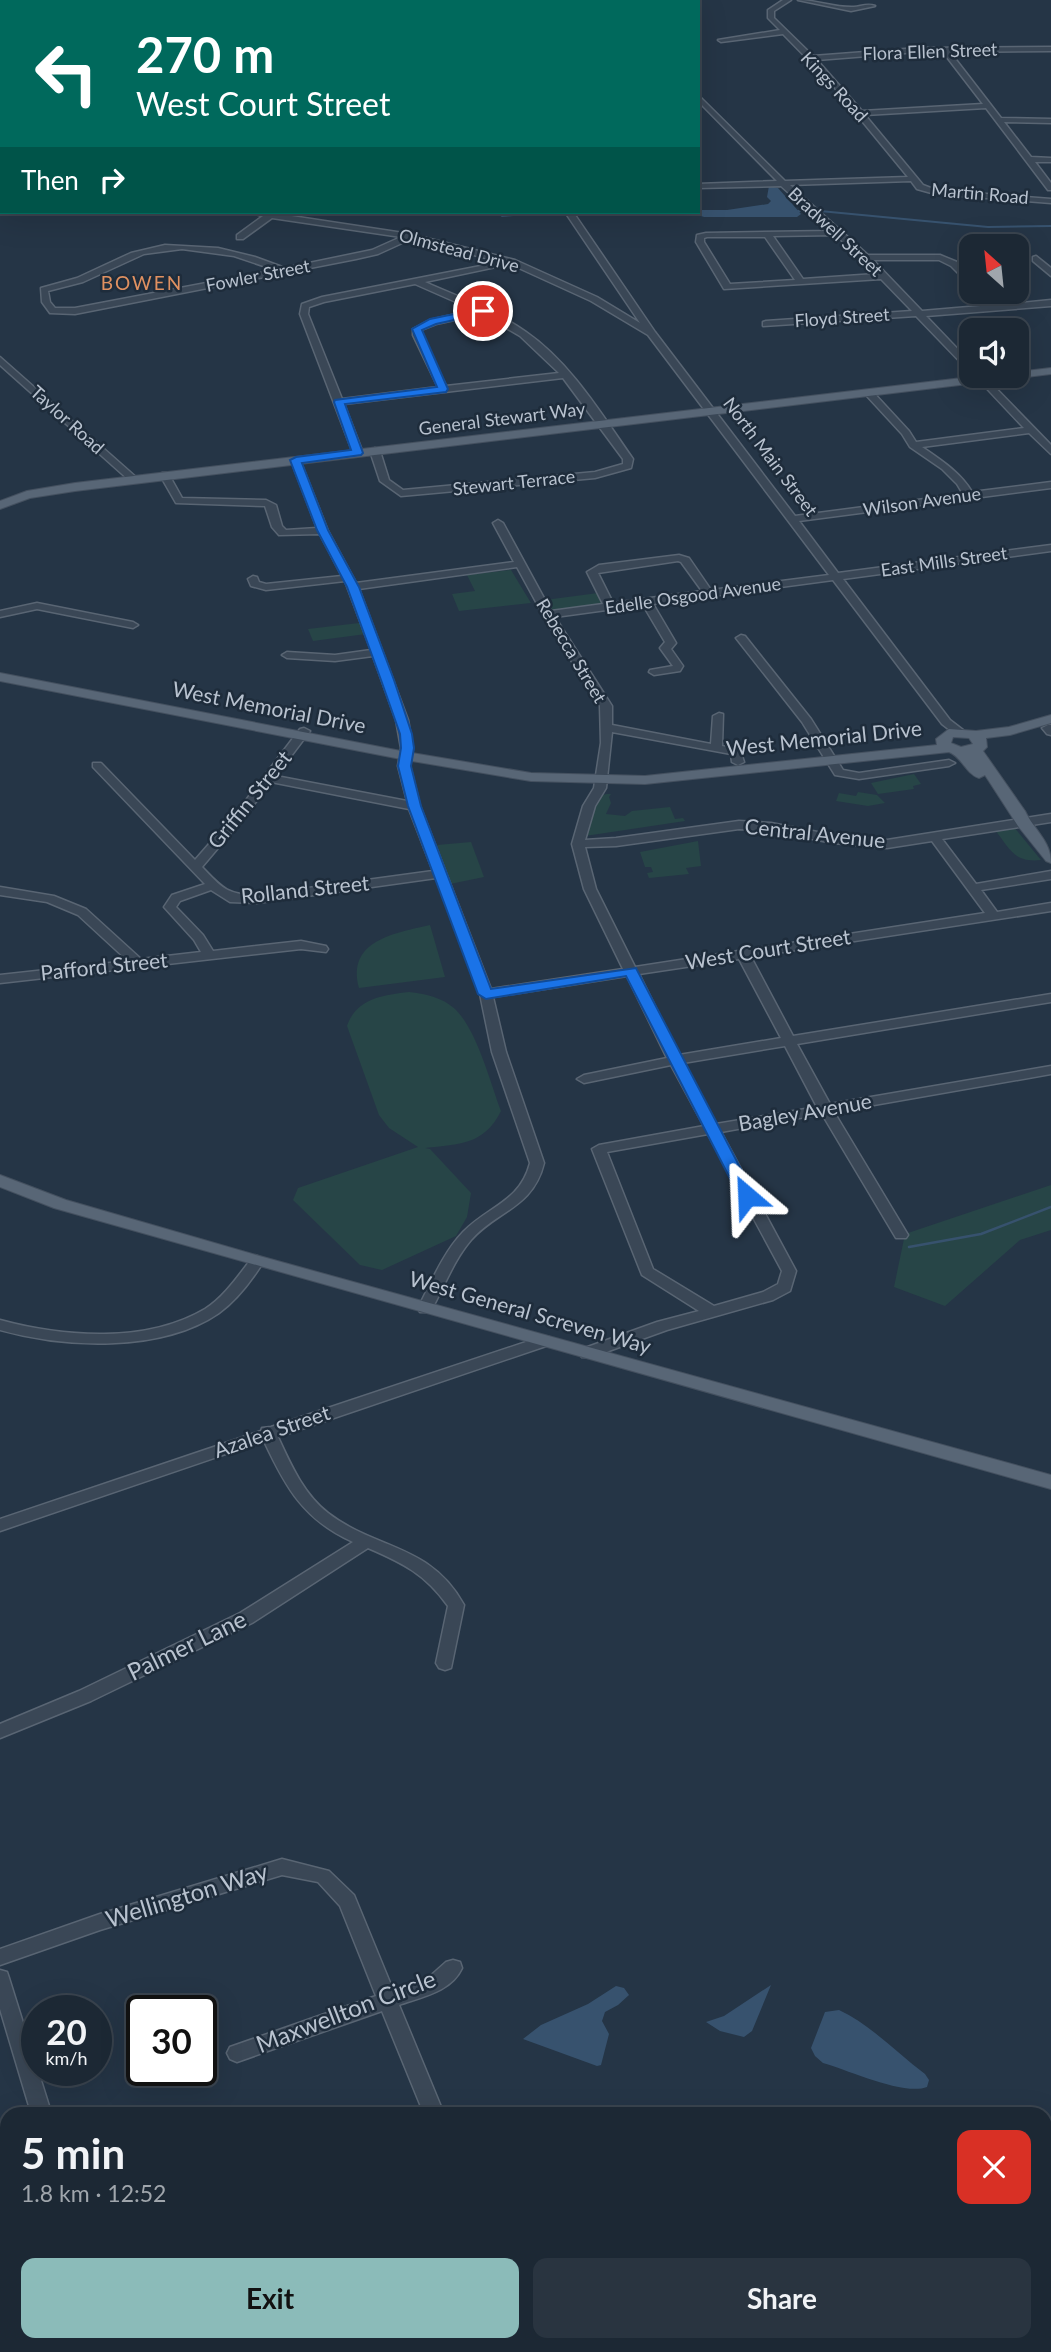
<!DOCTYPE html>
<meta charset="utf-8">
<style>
:root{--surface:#1c2834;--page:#293440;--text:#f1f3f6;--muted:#a0a6ac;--line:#3a444f;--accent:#8bbbb9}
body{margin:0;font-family:Lato,sans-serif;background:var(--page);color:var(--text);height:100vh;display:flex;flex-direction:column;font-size:26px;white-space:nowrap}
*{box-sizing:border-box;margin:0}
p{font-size:23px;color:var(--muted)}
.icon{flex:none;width:38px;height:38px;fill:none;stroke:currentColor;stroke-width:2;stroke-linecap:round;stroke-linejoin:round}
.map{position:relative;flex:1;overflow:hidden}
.side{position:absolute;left:0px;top:2107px;width:1052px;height:245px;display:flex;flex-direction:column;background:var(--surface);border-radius:21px 21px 0 0;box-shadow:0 7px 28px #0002,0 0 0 2px var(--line)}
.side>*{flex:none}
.hud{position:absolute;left:0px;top:0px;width:700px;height:214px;box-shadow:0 7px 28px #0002,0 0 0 2px var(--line);background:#00695c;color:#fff;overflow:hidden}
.needle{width:46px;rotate:333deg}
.controls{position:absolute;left:959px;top:234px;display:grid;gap:14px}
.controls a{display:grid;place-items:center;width:70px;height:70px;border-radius:14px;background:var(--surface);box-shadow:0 7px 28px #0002,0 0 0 2px var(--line);font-size:35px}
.speed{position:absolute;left:21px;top:1995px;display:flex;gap:14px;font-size:35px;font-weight:700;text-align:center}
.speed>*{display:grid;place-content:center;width:91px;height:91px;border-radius:50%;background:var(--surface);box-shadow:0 7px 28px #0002,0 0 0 2px var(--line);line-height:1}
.speed small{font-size:18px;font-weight:400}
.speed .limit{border:4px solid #111;border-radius:10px;background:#fff;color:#111}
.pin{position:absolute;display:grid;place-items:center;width:60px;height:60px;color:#fff;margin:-30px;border:4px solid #fff;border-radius:50%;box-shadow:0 2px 7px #0007}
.me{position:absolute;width:77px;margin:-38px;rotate:334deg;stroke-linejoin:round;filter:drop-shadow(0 0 5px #0008)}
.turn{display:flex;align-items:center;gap:24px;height:147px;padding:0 21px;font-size:32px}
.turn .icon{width:91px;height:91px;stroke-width:2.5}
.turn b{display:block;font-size:49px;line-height:60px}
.then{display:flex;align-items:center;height:66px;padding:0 21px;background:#0003;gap:14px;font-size:26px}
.round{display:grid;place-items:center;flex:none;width:74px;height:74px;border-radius:14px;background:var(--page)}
.summary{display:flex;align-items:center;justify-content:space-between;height:119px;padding:0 21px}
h1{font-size:42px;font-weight:700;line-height:52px}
.action{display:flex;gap:14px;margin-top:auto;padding:14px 21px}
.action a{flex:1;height:80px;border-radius:14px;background:var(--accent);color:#111;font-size:28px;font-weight:700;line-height:80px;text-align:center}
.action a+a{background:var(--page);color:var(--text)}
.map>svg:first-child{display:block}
.green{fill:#274547}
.water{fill:#37526e}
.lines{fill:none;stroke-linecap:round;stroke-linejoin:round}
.stream-far1{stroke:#37526e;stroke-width:2}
.stream{stroke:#37526e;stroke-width:2.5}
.minor-casing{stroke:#596573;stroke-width:3}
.major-casing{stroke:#44505f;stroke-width:2}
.minor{fill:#3a4756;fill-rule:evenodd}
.major{fill:#586676;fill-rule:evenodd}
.route{fill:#1a73e8;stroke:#114b97;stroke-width:2}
.labels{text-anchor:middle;stroke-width:5;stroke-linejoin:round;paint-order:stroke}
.far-street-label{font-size:18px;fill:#b8c2cf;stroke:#1e2c3b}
.far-neighbourhood-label{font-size:19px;letter-spacing:2px;fill:#e09161;stroke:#1e2c3b}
.street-label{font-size:21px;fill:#b8c2cf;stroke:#1e2c3b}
.near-street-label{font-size:24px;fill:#b8c2cf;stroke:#1e2c3b}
</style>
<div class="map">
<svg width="1051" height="2352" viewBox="0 0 1051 2352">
<rect width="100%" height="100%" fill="#253546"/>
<!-- green -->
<g class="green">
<polygon points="511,570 531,603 459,611 452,594 475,591 467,575"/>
<polygon points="598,593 607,606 552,613 545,600"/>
<polygon points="359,623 366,634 313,641 308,629"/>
<polygon points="914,774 921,784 913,786 914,789 878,794 871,783"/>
<polygon points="858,792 877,795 885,803 868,806 836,801 839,793 856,796"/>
<polygon points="607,794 611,794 609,797 611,803 606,814 625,816 632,811 670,807 675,819 683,818 685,821 585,836 588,820 602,795"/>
<path d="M1014,827L1041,860C1014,863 1010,849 995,830Z"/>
<polygon points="698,841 701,866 686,868 689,874 649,878 647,873 653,872 651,867 645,867 640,852"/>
<polygon points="471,842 484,877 450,884 437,845"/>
<path d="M430,925L445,977L359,988C346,940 396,933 430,925Z"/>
<path d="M409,992C425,994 442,997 455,1009C477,1030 490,1082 501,1111C484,1145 460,1144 425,1148L430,1149L471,1193L467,1217L456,1236L382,1270L360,1265L293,1200L298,1188L418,1147L389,1128L379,1115L347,1026C356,999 382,995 409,992Z"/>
<polygon points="1051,1185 1051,1230 1020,1240 945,1306 894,1287 905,1234"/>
</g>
<!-- water -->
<g class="water">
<polygon points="769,186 778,188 801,214 797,217 704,217 695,214 699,210 727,210 768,204 771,201 767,197"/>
<polygon points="771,1985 752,2031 744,2037 720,2031 706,2022 724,2016"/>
<polygon points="616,1986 624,1988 629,1995 618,2005 605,2012 602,2021 609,2034 601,2065 597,2066 523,2039 541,2025 588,2004"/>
<path d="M839,2010C871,2025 897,2053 925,2074L929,2080L927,2087C904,2096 848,2070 823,2063L815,2056L811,2048L825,2012Z"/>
</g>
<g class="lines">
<!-- stream-far1 -->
<g class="stream-far1">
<polyline points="798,211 809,211"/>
<polyline points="820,211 988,227 1051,226"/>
<polyline points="502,216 545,212"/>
</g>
<!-- stream -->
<polyline class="stream" points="909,1247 981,1234 1051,1207"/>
<defs>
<g id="minor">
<polygon points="150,0 157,0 149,2"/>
<polygon points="243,0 265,2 245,2"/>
<polygon points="288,0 295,0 287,2"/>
<polygon points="685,0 693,0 684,2"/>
<path d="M783,0H791L774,11V18L813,56L918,48L1051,47V51L950,52L1001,118L1051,119V123L1004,122L1031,157L1051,158V162H1035L1051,183V190H1048L986,108L865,115L923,185L936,190L1051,199V203L935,194L917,189L911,181L790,185L868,255H940L957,262L971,276V283H968L951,266L939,260H873L922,311L992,305L979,292H988L1001,305L1051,300V306L926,316L971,363V371L968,370L916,316L763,326V322L766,321L912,311L881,279L724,289L696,242L697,235L706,233L831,231L781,186L698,188V184L777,181L698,101V95L785,181L908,177L830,82L783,34L721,42L718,40L780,30L768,18V10ZM918,52H943L983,104L862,111L817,60ZM836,235L876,274L803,279L773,236ZM707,237H765L795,280L730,284L704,242V238Z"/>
<path d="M798,0C816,0 835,8 854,7C862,6 868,3 875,6L851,11Z"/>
<rect x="0" y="5" width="2" height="4"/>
<rect x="0" y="43" width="2" height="4"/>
<rect x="0" y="85" width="2" height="4"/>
<polygon points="0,98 2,98 0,104"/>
<rect x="0" y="176" width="2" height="4"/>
<path d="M247,212H265L410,234L515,260L597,297L640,323L565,212H573L655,332L795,516L963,494L957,484L942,469L910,447L902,434L866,395V391H872L909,431L916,442L1024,428L975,376H984L1051,445V454L1029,433L922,447C941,460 960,472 972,492L1051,482V488L799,521L838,573L1051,545V551L843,579L950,720L963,730V734H955L942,724L833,580L653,604L676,643L671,649L683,666L680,671L654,675L649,672L650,670L673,666L660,648L665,642L643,605L555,617L612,706V725L711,744L713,716L719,713L723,714L722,746L740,750L744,762L738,765L732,762L731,754L612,732L606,788L595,806L585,840L616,838L739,821L771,823L833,835L887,840L1051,814V822L942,839L976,884L1051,871V879L981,890L997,912L1051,903V911L751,957L793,1036L1051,994V1002L797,1044L830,1104L1051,1066V1074L834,1112L908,1235L906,1238H896L822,1114L721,1132L796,1271L790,1291L773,1300L667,1330L592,1357H582L579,1353L582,1349L657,1322L699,1311L642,1275L592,1149L599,1145L704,1126L671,1065L584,1083L577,1079L584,1075L667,1058L627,976L493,997L506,1052L544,1163C533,1208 498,1210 471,1240C453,1261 444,1288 430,1312H420L418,1308C431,1283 443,1253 463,1232C488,1206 520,1202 530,1163L492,1052L480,994L436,878L257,903L230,902L211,890L180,901L176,907L203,935L213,951L301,941L326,946L328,949L326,952L301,949L0,983V975L128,961L78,915L47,902L0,895V887L54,896L86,909L141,959L201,952L194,940L164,907L172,895L205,884L93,767V763H101L195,860L237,812L300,729L304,728L310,731L276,776L407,801L398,766L401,748L396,720L373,656L335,661L287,658L282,655L287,652L335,655L371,650L345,581L266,590L251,586L248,579L253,576L257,577L259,582L266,584L342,576L320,534L279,535L272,527L265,506L176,503L160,475L162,473H168L182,498L266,500L276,505L282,526L286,530L317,528L291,460L299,458L328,531L356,583L514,562L493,523L498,520L503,523L551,611L603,604L587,572L599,565L679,555L689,558L711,590L829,575L648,335L591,301L510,264L425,282C459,297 495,310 526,332C571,363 602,415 633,459L631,468L595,478L401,496L380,481L370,451L375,448L380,451L389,480L403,490L595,472L623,464V459L563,378L344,404L363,453L358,456L353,453L300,314L302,304L322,297L501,262L411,239L378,254L356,259L75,314L50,313L42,302L41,288L77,278L131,253L165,245L218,248L255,257L285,268L372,250L401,237L272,218L243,239H237V235L263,216ZM182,249L234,256L275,270L75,308H55L50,302L48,291L83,282L144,254ZM415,284L474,310L430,320L413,329V335L438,387L342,399L308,314L309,307L324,302ZM482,314L520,336L559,373L446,386L421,335V330L436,324ZM678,561L681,562L702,591L613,603L598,573ZM517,567L547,622L600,706L601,743L594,788L583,806L572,844L584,889L623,969L491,989L420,806L410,766L413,748L408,720L359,589ZM271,782L409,809L433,871L257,895C227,895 222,888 202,867L245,816ZM739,829L771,831L833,843L887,848L932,841L985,913L635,967L596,889L585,847L616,846ZM739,959L781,1038L679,1055L639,974ZM785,1046L817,1107L716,1124L683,1063ZM708,1134L782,1271L778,1284L763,1292L714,1306L653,1269L607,1152Z"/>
<polygon points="1036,256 1051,268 1051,276 1033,261 1033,257"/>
<polygon points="0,357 137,478 137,482 131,482 0,365"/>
<polygon points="37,603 133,622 138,625 133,628 37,609 0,617 0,611"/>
<polygon points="741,635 745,636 811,719 843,770 859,773 949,760 955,763 949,766 859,779 835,775 802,722 736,638"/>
<polygon points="1048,725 1051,725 1051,735 1047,734 1042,728"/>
<path d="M257,1256L264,1261C252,1280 237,1300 219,1313C161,1353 64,1348 0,1330V1320C63,1337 146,1344 205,1309C224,1297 238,1276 252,1258Z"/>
<path d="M544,1336L549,1337L552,1341L549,1345L278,1437C291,1465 303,1493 328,1513C376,1550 431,1544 464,1605L451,1668L445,1670L439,1668L436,1663L448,1606C425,1574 403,1563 368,1548L252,1623L91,1701L0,1738V1724L79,1691L240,1613L353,1542C304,1520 286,1488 264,1441L0,1531V1519L261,1431L262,1428L271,1427Z"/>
<path d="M282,1859L329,1871L354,1895L393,1990L428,1978L446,1962L453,1960L460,1962L462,1968C451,1992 421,1997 399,2005L444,2114H424L382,2011L237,2062L230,2059L227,2053L230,2047L376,1996L340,1906L318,1882L282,1875L100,1930L0,1965V1949L100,1914Z"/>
<polygon points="0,1970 7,1972 9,1978 49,2106 46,2112 32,2112 29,2106 0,2009"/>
<polygon points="176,2345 198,2345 195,2352 173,2352"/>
<polygon points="410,2345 432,2345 429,2352 407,2352"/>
</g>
<g id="major">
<polygon points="1051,368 1051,374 75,491 30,498 0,509 0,501 27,491 75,483 979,376 1017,376 1017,372"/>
<path d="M0,673L406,752L531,773L645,776L937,745L936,739L949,729L976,731L1009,727L1051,715V723L1010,735L986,738L987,747L983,751L1025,811C1034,830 1051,841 1051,863L1046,861L1018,826L985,775L979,778C966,774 962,757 949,752L645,784L531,781L406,760L0,681ZM953,737L969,738L973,744L961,747L951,743Z"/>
<polygon points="0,1175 66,1200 263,1257 1051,1475 1051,1489 54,1208 0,1187"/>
</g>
</defs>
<!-- minor casing -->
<use href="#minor" class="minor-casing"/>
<!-- major casing -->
<use href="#major" class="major-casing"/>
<!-- minor -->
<use href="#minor" class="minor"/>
<!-- major -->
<use href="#major" class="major"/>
</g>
<!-- route -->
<polygon class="route" points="483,308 488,311 486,313 436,324 422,330 448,389 446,392 345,404 363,453 361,455 302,463 328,530 359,587 394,680 412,734 414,748 411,766 421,806 491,989 636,968 755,1196 752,1200 741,1200 739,1196 626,976 486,999 478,994 408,806 398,766 401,748 400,734 381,680 347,587 317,530 290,460 296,457 351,450 334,402 335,400 437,387 412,329 430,319"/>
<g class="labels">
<!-- far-street labels -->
<g class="far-street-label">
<text transform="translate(930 52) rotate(-2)" y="6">Flora Ellen Street</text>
<text transform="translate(834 87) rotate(47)" y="6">Kings Road</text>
<text transform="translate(980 194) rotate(5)" y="6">Martin Road</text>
<text transform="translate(835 232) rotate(43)" y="6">Bradwell Street</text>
<text transform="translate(459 251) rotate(15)" y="6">Olmstead Drive</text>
<text transform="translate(258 276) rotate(-11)" y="6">Fowler Street</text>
<text transform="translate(842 318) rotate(-4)" y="6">Floyd Street</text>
<text transform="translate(502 419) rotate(-7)" y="6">General Stewart Way</text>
<text transform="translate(67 420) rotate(42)" y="6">Taylor Road</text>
<text transform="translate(770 457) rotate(53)" y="6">North Main Street</text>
<text transform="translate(514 483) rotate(-6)" y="6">Stewart Terrace</text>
<text transform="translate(922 502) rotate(-8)" y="6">Wilson Avenue</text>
<text transform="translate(944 562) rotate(-8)" y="6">East Mills Street</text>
<text transform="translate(693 596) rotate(-8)" y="6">Edelle Osgood Avenue</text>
<text transform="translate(571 651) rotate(59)" y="6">Rebecca Street</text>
</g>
<!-- far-neighbourhood labels -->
<g class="far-neighbourhood-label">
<text x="142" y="290">BOWEN</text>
</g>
<!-- street labels -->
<g class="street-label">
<text transform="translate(269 708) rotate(11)" y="7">West Memorial Drive</text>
<text transform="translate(824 739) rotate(-6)" y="7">West Memorial Drive</text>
<text transform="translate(250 800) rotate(-51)" y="7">Griffin Street</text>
<text transform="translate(815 834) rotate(6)" y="7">Central Avenue</text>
<text transform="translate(305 890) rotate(-6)" y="7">Rolland Street</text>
<text transform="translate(768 950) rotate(-9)" y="7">West Court Street</text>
<text transform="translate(104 967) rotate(-6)" y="7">Pafford Street</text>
<text transform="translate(805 1113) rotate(-10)" y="7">Bagley Avenue</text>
<text transform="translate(530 1313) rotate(16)" y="7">West General Screven Way</text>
<text transform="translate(272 1432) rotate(-19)" y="7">Azalea Street</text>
</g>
<!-- near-street labels -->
<g class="near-street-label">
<text transform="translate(187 1646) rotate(-26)" y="8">Palmer Lane</text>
<text transform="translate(187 1896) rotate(-17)" y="8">Wellington Way</text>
<text transform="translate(346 2012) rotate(-21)" y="8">Maxwellton Circle</text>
</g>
</g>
</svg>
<div class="controls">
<a><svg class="needle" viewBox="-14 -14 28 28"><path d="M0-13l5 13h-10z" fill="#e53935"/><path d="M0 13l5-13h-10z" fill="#a0a6ac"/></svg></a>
<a><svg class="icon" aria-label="sound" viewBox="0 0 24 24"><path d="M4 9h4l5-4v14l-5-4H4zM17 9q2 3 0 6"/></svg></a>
</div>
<div class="speed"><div>20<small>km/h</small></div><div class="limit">30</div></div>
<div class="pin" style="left:483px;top:311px;background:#d93025"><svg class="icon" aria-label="arrive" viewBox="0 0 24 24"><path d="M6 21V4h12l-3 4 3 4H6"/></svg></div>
<svg class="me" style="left:747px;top:1196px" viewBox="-20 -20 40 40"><path d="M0-17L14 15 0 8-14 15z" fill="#1a73e8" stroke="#fff" stroke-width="4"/></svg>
<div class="hud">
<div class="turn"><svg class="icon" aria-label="left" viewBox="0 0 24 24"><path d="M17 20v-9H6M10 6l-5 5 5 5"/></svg><div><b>270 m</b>West Court Street</div></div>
<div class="then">Then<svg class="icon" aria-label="right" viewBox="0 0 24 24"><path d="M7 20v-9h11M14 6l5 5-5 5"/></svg></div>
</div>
<section class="side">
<div class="summary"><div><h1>5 min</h1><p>1.8 km · 12:52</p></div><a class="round" style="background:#d93025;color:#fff"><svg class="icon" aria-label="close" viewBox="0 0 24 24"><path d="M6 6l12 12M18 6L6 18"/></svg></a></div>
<div class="action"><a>Exit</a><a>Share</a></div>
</section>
</div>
